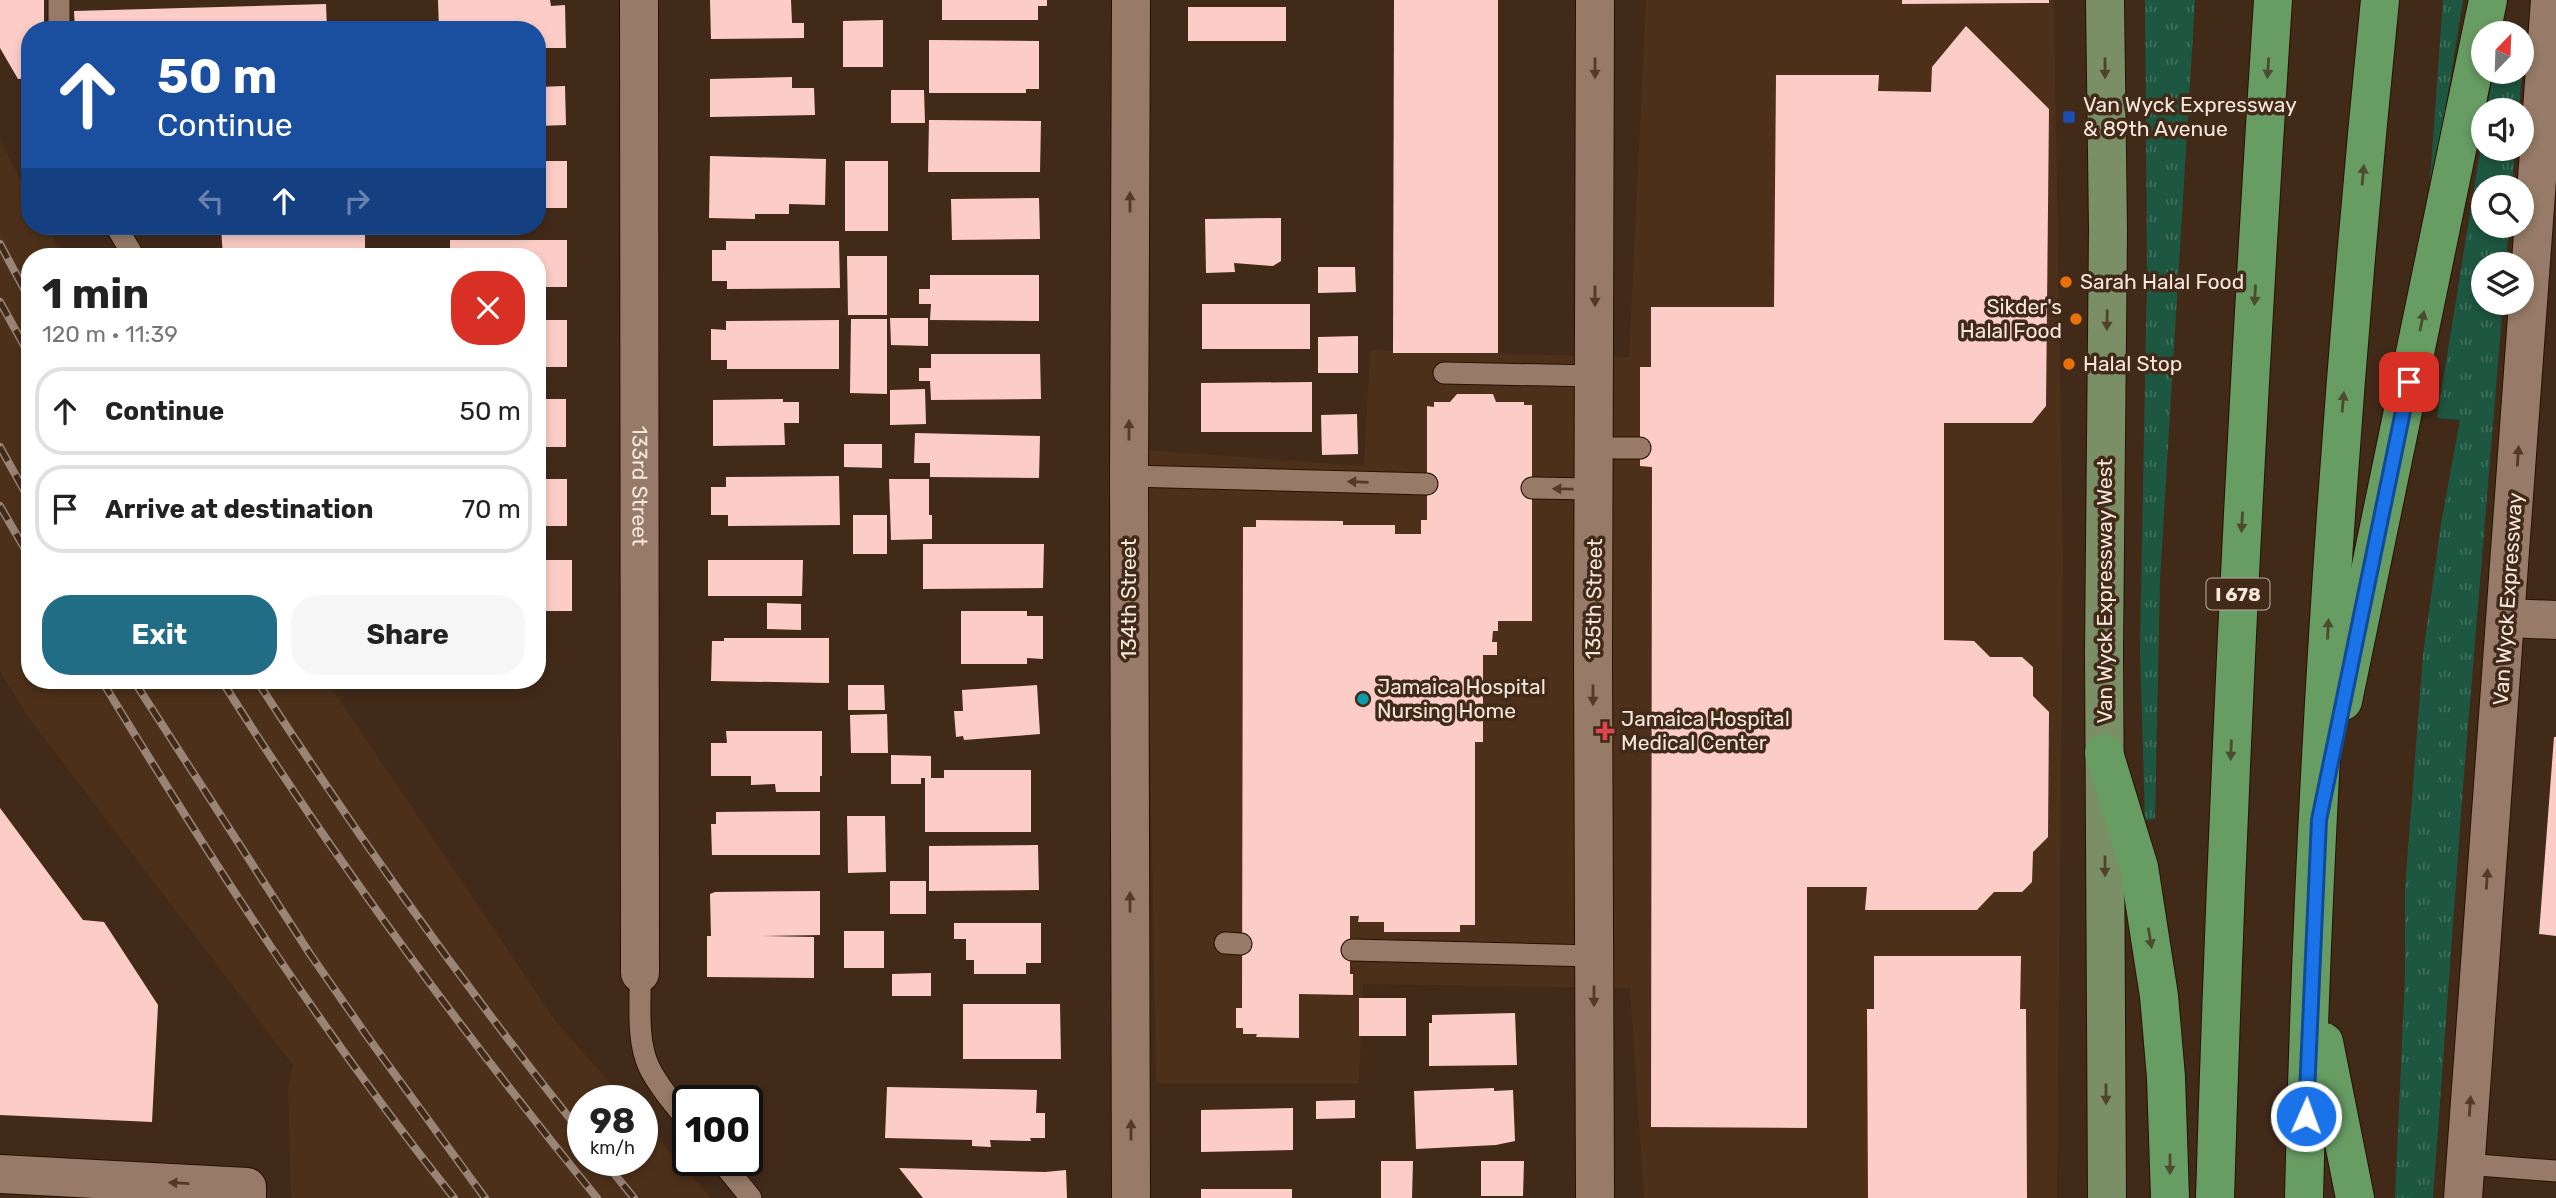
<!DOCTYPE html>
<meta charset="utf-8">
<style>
:root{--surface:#fff;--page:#f6f6f6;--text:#222;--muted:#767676;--line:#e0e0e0;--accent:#216d85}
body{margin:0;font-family:Rubik,sans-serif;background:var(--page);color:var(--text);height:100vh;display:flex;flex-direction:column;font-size:26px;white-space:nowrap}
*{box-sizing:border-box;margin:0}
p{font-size:23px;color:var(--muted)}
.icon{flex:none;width:38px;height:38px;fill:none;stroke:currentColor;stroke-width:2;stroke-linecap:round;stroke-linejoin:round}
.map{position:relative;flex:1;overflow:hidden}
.panel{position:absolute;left:21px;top:248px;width:525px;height:441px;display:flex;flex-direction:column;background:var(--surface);border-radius:28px;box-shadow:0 4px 10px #0003}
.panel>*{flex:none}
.banner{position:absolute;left:21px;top:21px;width:525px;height:214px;border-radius:28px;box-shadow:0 4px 10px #0003;background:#1a4fa0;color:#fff;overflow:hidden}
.needle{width:46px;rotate:23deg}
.fabs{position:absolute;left:2471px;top:21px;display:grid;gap:14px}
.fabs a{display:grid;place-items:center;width:63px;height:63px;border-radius:50%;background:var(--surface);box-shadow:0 4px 10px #0003;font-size:35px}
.speed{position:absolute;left:567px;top:1085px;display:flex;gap:14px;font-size:35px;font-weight:700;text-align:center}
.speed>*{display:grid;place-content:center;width:91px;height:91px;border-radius:50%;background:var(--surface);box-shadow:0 4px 10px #0003;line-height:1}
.speed small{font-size:18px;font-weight:400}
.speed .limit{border:4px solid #111;border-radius:10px;background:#fff;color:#111}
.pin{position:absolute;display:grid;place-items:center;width:60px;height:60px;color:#fff;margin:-30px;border-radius:14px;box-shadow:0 4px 10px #0006}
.me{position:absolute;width:77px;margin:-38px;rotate:2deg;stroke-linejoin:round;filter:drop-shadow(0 0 5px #0008)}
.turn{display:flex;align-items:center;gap:24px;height:147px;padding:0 21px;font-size:32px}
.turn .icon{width:91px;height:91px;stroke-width:2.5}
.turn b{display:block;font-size:49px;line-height:60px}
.lanes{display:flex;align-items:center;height:66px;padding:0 21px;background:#0003;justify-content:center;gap:35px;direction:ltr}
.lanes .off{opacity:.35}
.round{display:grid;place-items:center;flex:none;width:74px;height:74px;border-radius:28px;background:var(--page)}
.headline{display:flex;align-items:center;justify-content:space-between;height:119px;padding:0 21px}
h1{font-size:42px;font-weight:700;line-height:52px}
.primary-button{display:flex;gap:14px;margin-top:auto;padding:14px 21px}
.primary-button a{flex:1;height:80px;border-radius:28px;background:var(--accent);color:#fff;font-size:28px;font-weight:700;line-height:80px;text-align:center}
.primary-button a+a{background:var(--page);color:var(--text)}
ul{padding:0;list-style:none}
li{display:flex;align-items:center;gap:21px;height:88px;margin:0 14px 10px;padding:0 7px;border:4px solid var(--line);border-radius:28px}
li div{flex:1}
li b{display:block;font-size:26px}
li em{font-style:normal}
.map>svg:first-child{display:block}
.built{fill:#4d3019}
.grass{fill:url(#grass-tufts)}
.building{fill:#fccdc7}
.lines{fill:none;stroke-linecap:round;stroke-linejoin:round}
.service-casing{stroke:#271202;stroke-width:23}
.minor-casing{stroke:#271202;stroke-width:40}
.secondary-casing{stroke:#271202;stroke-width:40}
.primary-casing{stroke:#271202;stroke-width:40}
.motorway-casing{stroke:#271202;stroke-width:40}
.service{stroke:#977b68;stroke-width:21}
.minor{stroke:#977b68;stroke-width:38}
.secondary{stroke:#977b68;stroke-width:38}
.primary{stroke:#7a8f65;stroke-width:38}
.motorway{stroke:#679c63;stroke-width:38}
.rail-casing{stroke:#998476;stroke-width:8}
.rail{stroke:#422a19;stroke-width:5;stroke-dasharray:16;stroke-linecap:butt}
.oneway{fill:#533a29}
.oneway2{fill:#50432c}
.oneway3{fill:#4d4c2f}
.route-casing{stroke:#114b97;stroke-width:18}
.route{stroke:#1a73e8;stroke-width:12}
.transit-dot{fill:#1a4fb4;stroke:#422a19;stroke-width:2.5}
.food-dot{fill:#e8710a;stroke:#422a19;stroke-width:2.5}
.culture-dot{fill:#0f9aa8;stroke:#422a19;stroke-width:2.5}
.health-dot{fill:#e0444e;stroke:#422a19;stroke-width:2.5}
.labels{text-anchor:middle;stroke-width:7;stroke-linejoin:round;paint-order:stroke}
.shield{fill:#422a19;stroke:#c1aea2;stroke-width:2}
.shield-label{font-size:19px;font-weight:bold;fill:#f7e7dc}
.poi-label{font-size:21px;fill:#f7e7dc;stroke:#422a19;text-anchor:start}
.street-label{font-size:21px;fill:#f7e7dc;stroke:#422a19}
</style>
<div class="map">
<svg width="2556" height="1198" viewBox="0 0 2556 1198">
<defs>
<pattern id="grass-tufts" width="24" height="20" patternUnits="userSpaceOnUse" patternTransform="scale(1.75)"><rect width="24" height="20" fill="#1e5741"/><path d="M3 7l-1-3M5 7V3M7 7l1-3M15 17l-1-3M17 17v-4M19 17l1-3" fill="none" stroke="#3f6f5c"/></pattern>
</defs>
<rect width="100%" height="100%" fill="#422a19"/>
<!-- built -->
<g class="built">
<polygon points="1646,0 2054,0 2063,561 2057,1198 1644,1198 1630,988 1363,984 1359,1083 1156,1083 1145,450 1364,466 1370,350 1629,357"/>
<polygon points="0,140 30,197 30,226 46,226 65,257 30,257 30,681 327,681 556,1022 626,1101 583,1101 583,1160 642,1160 642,1120 711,1198 291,1198 288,1089 293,1065 29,718 0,672"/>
</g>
<!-- grass -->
<g class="grass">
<polygon points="2145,0 2195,0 2160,579 2155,819 2145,820 2140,650 2147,272"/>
<polygon points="2443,0 2463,0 2427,223"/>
<polygon points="2522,44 2524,46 2519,110 2487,110 2493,72 2522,72"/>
<polygon points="2483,133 2483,149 2515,149 2512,187 2483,187 2483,226 2509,226 2506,264 2483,264 2483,303 2503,303 2463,786 2433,1198 2395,1198 2405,976 2405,889 2423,655 2441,524 2460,420 2437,418"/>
</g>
<!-- building -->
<g class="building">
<polygon points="0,0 44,0 44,30 30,30 30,78 18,79 0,48"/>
<polygon points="438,0 550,0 551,6 565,5 566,48 537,48 537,30 439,30"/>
<polygon points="710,0 791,0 792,23 804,23 804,38 711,39"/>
<polygon points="942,0 1047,0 1047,6 1038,6 1038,20 942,20"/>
<polygon points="1394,0 1498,0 1498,353 1393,353"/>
<polygon points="1902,0 2049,0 2049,3 1902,4"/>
<polygon points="326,4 327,30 75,30 74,11"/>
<rect x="1188" y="7" width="98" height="34"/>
<polygon points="883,20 883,67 843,67 843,21"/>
<polygon points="411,25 411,30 374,30 374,26"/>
<polygon points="1966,26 2049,109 2046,406 2032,423 1944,423 1944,640 1974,641 1990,657 2022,657 2033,667 2033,696 2049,712 2048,837 2033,852 2032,882 2022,892 1994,892 1977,910 1865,910 1867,887 1807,887 1807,1128 1651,1127 1652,467 1640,466 1640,367 1651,367 1651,307 1774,307 1776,75 1879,75 1878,91 1931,92 1932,67"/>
<polygon points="929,40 1039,41 1039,89 1026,89 1026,93 929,93"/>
<polygon points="792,77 792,88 814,88 815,115 710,117 710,79"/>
<polygon points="565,86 566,125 537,126 537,87"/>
<polygon points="891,90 924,90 925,123 891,123"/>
<polygon points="929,120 1041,121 1040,172 928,172"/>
<polygon points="710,156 826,159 825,205 789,204 789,214 755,214 755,219 709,218"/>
<rect x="537" y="161" width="30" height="47"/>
<rect x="845" y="161" width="43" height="70"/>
<polygon points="1039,198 1040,239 952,240 951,199"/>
<polygon points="1281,218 1281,261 1273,266 1234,263 1235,272 1206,273 1205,219"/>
<polygon points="221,226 365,226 365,257 223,257"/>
<rect x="376" y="226" width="36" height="5"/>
<polygon points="450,240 567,240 567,287 537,287 537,257 450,257"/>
<polygon points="726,241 839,241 840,288 727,289 727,281 712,281 712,250 726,250"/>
<polygon points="847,256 887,256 887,315 848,315"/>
<polygon points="1318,267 1355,267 1356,292 1318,293"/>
<polygon points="930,275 1039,275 1039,321 930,320 931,304 919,304 919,289 930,289"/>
<rect x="1202" y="304" width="108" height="45"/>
<polygon points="890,318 928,318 928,346 891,345"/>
<polygon points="851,319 887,319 887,394 850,393"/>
<rect x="537" y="320" width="30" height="47"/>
<polygon points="839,320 839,369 727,369 727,360 711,360 711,329 726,330 726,321"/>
<polygon points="1358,336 1358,373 1318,373 1318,337"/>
<polygon points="931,354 1040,354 1041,399 931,400 930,381 919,381 919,368 931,368"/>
<polygon points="1312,382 1312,432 1201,432 1201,383"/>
<polygon points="925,389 926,424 890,425 890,390"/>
<polygon points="1457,394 1493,394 1496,402 1524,402 1524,405 1532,405 1532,621 1498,621 1498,631 1493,631 1492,642 1497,642 1497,655 1483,655 1483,742 1475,742 1475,925 1460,925 1460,932 1384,932 1384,922 1358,922 1359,916 1350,916 1350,974 1353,974 1353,995 1299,994 1299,1038 1256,1037 1257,1034 1243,1034 1243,1028 1236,1028 1236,1008 1242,1008 1243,527 1256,527 1256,520 1343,521 1343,525 1395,525 1395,534 1421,534 1421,520 1427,520 1427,406 1434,407 1434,402 1450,402"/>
<rect x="537" y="399" width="29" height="48"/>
<polygon points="783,399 783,402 799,402 799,423 784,423 785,445 713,446 713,400"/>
<polygon points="1357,414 1358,454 1322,455 1321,415"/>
<polygon points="915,433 1040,436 1039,478 930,477 930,463 914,463"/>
<polygon points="844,444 882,444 882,468 844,467"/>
<polygon points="839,476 840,525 728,526 728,515 711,515 711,487 726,487 726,477"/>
<rect x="537" y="479" width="30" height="47"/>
<polygon points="889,479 929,479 929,515 932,515 932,539 891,540"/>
<rect x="853" y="515" width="34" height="39"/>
<polygon points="923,544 1044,544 1043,588 923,589"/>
<rect x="537" y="560" width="35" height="51"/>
<polygon points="708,560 803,560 802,596 708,596"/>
<polygon points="767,603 801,604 801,630 767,629"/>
<polygon points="961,611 1027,611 1027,616 1043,616 1043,659 1027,658 1027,664 961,664"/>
<polygon points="724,638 829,638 829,683 711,681 712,641 724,641"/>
<polygon points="848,685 884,685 885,710 848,710"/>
<polygon points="1037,685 1040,734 964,740 963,736 956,737 954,711 963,711 962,690"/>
<polygon points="887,714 888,753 851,753 850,715"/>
<polygon points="726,731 822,731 822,776 820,776 820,792 776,792 775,784 751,785 751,776 711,776 711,743 727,743"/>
<polygon points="2554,737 2556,737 2556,936 2539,934"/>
<polygon points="891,755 931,756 931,778 944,778 944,770 1031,770 1031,832 925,832 925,778 921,778 921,784 891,784"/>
<polygon points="0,808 83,920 104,922 158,1005 152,1122 0,1115"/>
<polygon points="820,811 820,855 712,855 711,824 716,824 716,812"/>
<polygon points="847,816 885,816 886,872 848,873"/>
<polygon points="1038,845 1039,890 929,891 929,846"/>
<rect x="890" y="881" width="36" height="33"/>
<polygon points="820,891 820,935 757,936 814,937 814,978 707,977 707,936 711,936 710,894 715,892"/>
<polygon points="954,923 1041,923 1041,963 1026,963 1026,974 974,974 974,960 966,960 966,939 954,939"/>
<rect x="844" y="931" width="40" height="37"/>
<polygon points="1874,956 2021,956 2020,1009 2026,1009 2027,1198 1868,1198 1867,1009 1874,1009"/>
<polygon points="931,973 931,996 892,996 892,974"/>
<rect x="1359" y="998" width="47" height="38"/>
<polygon points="963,1004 1060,1004 1061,1059 963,1059"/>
<polygon points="1515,1013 1517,1065 1429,1066 1429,1023 1432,1023 1432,1015"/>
<polygon points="887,1087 1037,1090 1036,1113 1045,1113 1045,1138 1030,1138 1031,1141 990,1140 991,1147 972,1146 972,1140 885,1138"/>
<polygon points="1494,1088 1494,1091 1513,1090 1515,1141 1496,1145 1416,1149 1414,1091"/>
<polygon points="1355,1100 1355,1118 1316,1119 1316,1101"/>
<polygon points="1293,1108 1293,1150 1201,1152 1201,1110"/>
<polygon points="1381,1161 1413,1161 1412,1198 1381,1198"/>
<polygon points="1481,1161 1524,1161 1523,1196 1481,1196"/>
<polygon points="899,1168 1045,1172 1066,1170 1067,1198 923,1198"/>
<rect x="1201" y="1189" width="91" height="9"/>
</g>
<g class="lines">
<defs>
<g id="service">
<polyline points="59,30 59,0"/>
<polyline points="116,226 134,257"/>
<polyline points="1444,373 1595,376"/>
<polyline points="1595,448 1640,448"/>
<polyline points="1129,476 1427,484"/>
<polyline points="1532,488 1595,489"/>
<polyline points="1225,943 1241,944"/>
<polyline points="1352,950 1594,956"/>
<path d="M640,973C641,1003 636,1039 649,1067C659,1087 674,1104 688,1121"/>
<polyline points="720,1160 751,1198"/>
<polyline points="2465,1164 2556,1171"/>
</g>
<g id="minor">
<path id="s1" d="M639,0L640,973"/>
<polyline points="1595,0 1593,657 1595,1198"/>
<polyline points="2507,618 2556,620"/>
<polyline points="0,1174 247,1187 247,1198"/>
<polyline points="1131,1198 1129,476 1131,0"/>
</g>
<polyline id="secondary" points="2463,1198 2550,0"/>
<polyline id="primary" points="2105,0 2108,230 2104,651 2107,1198"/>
<g id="motorway">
<polyline points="2343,701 2488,0"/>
<polyline points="2104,753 2139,867 2159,996 2166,1077 2170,1198"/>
<polyline points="2324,1042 2355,1198"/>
<path d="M2215,1198C2227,798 2247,399 2273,0"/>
<path d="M2304,1198C2313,798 2340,398 2380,0"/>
</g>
</defs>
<!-- service casing -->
<use href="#service" class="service-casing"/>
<!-- minor casing -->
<use href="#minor" class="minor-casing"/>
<!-- secondary casing -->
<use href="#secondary" class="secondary-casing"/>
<!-- primary casing -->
<use href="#primary" class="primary-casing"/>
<!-- motorway casing -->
<use href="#motorway" class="motorway-casing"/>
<!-- service -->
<use href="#service" class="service"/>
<!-- minor -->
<use href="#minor" class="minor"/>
<!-- secondary -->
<use href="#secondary" class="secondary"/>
<!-- primary -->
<use href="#primary" class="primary"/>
<!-- motorway -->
<use href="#motorway" class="motorway"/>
<defs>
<g id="rail">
<polyline points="0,244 30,300"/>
<polyline points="0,302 30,356"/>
<polyline points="0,447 30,501"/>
<polyline points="0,506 30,558"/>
<path d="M102,681C210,859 324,1035 454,1198"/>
<polyline points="134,681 310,954 367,1036 485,1198"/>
<path d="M222,681C335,861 463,1033 597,1198"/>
<path d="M257,681C358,837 466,989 583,1135"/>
<polyline points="603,1160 634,1198"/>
</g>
</defs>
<!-- rail casing -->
<use href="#rail" class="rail-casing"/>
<!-- rail -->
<use href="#rail" class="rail"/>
</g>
<!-- one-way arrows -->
<defs><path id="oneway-solid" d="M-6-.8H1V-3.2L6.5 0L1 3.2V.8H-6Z" transform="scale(1.75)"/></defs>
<g class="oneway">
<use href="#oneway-solid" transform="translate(1595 68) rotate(90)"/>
<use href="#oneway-solid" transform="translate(1130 202) rotate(-90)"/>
<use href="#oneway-solid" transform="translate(1595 296) rotate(90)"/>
<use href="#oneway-solid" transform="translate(1129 430) rotate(-90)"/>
<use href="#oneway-solid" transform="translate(2518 456) rotate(-86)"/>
<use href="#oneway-solid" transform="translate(1358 482) rotate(-178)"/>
<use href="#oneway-solid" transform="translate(1563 489) rotate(-179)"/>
<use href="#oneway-solid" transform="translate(1593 695) rotate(90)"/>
<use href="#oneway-solid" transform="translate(2487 879) rotate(-86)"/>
<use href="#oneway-solid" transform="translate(1130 902) rotate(-90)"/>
<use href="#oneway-solid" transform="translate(1594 996) rotate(90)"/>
<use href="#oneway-solid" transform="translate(2470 1106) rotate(-86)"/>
<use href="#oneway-solid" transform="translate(1131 1130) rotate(-90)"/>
<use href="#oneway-solid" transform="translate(179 1183) rotate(-177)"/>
</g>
<g class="oneway2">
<use href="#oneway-solid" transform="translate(2105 68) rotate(90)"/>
<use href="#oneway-solid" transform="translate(2107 320) rotate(91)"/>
<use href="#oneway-solid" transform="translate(2105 866) rotate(90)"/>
<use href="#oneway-solid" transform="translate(2106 1094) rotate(90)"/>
</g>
<g class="oneway3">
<use href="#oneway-solid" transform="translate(2268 68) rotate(94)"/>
<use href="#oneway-solid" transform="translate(2363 175) rotate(-85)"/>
<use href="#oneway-solid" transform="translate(2255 295) rotate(93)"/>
<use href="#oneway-solid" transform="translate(2422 321) rotate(-78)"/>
<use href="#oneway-solid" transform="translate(2343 402) rotate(-85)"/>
<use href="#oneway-solid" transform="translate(2242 522) rotate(93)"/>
<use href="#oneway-solid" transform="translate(2328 629) rotate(-87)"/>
<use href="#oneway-solid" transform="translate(2231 750) rotate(92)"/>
<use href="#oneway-solid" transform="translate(2150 938) rotate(81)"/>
<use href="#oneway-solid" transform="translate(2170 1164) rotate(90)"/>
</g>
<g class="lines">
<defs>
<polyline id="route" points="2306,1116 2319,820 2409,382"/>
</defs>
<!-- route casing -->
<use href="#route" class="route-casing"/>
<!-- route -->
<use href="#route" class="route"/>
</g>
<!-- markers -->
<rect class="transit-dot" x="2062" y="110" width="14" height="14" rx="3.5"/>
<g class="food-dot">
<circle cx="2066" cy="282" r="7"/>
<circle cx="2076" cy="319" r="7"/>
<circle cx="2069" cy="364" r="7"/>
</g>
<circle class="culture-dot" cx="1363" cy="699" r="7"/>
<path class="health-dot" d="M1601.5 720.5h7v7h7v7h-7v7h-7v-7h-7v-7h7z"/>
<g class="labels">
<!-- shield labels -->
<rect class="shield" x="2206.5" y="578.5" width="63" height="31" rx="5"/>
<g class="shield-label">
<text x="2238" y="601">I 678</text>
</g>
<!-- poi labels -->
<g class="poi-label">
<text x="2083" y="112">Van Wyck Expressway<tspan x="2083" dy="24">&amp; 89th Avenue</tspan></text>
<text x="2080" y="289">Sarah Halal Food</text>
<text x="2062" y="314" text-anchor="end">Sikder's<tspan x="2062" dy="24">Halal Food</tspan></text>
<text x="2083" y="371">Halal Stop</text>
<text x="1377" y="694">Jamaica Hospital<tspan x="1377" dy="24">Nursing Home</tspan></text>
<text x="1621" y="726">Jamaica Hospital<tspan x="1621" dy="24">Medical Center</tspan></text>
</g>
<!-- street labels -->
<g class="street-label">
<text dy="7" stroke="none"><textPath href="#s1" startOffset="486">133rd Street</textPath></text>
<text transform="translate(2105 591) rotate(-90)" y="7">Van Wyck Expressway West</text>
<text transform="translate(1129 599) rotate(-90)" y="7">134th Street</text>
<text transform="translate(1594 599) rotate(-89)" y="7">135th Street</text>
<text transform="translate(2508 599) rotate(-86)" y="7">Van Wyck Expressway</text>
</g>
</g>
</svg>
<div class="fabs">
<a><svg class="needle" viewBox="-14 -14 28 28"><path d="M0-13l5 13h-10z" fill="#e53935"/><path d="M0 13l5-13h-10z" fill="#767676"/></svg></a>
<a><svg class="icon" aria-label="sound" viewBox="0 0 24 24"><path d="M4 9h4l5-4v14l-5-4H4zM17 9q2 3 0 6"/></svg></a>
<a><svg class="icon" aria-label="search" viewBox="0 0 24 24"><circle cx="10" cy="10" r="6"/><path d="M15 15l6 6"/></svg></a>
<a><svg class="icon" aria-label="layers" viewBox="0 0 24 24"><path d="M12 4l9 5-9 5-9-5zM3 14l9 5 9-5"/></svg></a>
</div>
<div class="speed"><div>98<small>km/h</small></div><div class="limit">100</div></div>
<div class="pin" style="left:2409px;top:382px;background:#d93025"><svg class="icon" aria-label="arrive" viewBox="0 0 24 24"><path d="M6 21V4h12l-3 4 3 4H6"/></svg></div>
<svg class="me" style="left:2306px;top:1116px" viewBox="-20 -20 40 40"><circle r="17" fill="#1a73e8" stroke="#fff" stroke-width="3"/><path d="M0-11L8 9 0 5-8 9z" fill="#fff"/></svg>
<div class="banner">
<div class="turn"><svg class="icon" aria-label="ahead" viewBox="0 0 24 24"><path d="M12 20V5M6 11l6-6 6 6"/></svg><div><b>50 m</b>Continue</div></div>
<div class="lanes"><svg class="icon off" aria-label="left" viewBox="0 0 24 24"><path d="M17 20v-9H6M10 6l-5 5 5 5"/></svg><svg class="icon" aria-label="ahead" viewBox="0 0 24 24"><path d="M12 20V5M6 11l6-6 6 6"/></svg><svg class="icon off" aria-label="right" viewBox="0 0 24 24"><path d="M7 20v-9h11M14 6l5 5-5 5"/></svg></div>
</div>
<section class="panel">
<div class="headline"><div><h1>1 min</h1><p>120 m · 11:39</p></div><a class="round" style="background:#d93025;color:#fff"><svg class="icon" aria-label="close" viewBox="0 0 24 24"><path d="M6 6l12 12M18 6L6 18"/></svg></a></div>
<ul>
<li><svg class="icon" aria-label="ahead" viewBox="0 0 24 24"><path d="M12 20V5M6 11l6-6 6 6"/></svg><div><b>Continue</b></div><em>50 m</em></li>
<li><svg class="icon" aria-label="arrive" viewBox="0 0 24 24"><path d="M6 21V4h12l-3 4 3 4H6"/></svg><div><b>Arrive at destination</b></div><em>70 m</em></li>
</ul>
<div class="primary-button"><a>Exit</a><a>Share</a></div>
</section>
</div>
